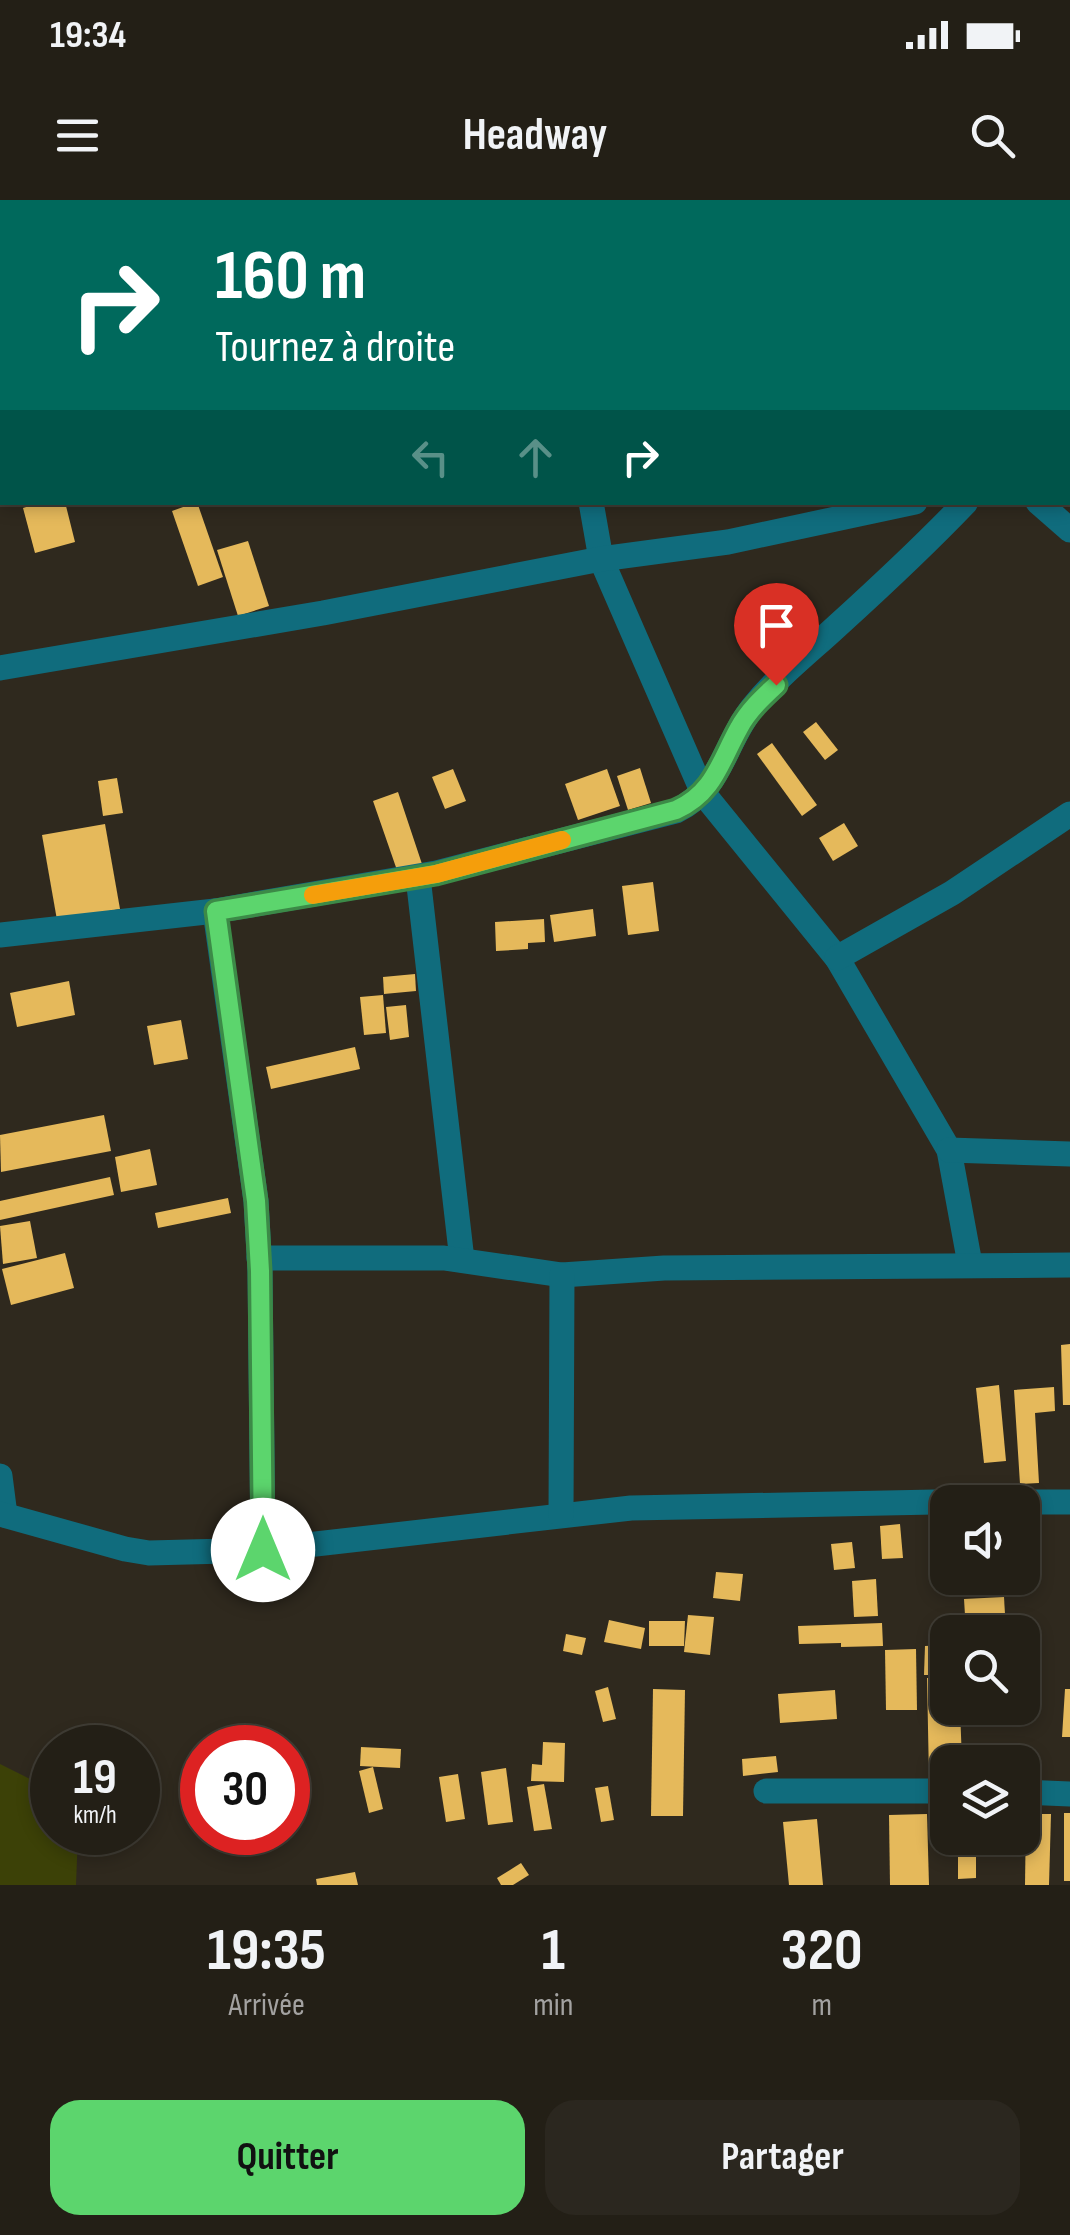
<!DOCTYPE html>
<html lang="fr">
<meta charset="utf-8">
<style>
:root{--surface:#231f16;--page:#2b271f;--text:#f1f3f6;--muted:#a3a2a1;--line:#403d35;--accent:#5cd56d}
body{margin:0;font-family:"Sofia Sans Condensed",sans-serif;background:var(--page);color:var(--text);height:100vh;display:flex;flex-direction:column;font-size:38px;white-space:nowrap}
*{box-sizing:border-box;margin:0}
p{font-size:32px;color:var(--muted)}
.icon{flex:none;width:55px;height:55px;fill:none;stroke:currentColor;stroke-width:2;stroke-linecap:round;stroke-linejoin:round}
.map{position:relative;height:1685px;overflow:hidden}
.sheet{display:flex;flex-direction:column;background:var(--surface);flex:1}
.sheet>*{flex:none}
.hud{position:absolute;left:0px;top:0px;width:1070px;height:305px;box-shadow:0 5px 15px #0003,0 0 0 2px var(--line);background:#00695c;color:#fff;overflow:hidden}
.buttons{position:absolute;left:930px;top:1285px;display:grid;gap:20px}
.buttons a{display:grid;place-items:center;width:110px;height:110px;border-radius:20px;background:var(--surface);box-shadow:0 5px 15px #0003,0 0 0 2px var(--line);font-size:50px}
.speed{position:absolute;left:30px;top:1525px;display:flex;gap:20px;font-size:50px;font-weight:700;text-align:center}
.speed>*{display:grid;place-content:center;width:130px;height:130px;border-radius:50%;background:var(--surface);box-shadow:0 5px 15px #0003,0 0 0 2px var(--line);line-height:1}
.speed small{font-size:25px;font-weight:400}
.speed .limit{border:15px solid #d22;background:#fff;color:#111}
.pin{position:absolute;display:grid;place-items:center;width:85px;height:85px;color:#fff;margin:-102px -42px;border-radius:50% 50% 50% 0;rotate:-45deg;box-shadow:0 0 10px #0007}
.pin .icon{rotate:45deg}
.me{position:absolute;width:110px;margin:-55px;rotate:0deg;stroke-linejoin:round;filter:drop-shadow(0 0 8px #0008)}
.turn{display:flex;align-items:center;gap:35px;height:210px;padding:0 50px;font-size:45px}
.turn .icon{width:130px;height:130px;stroke-width:2.5}
.turn b{display:block;font-size:70px;line-height:85px}
.lanes{display:flex;align-items:center;height:95px;padding:0 50px;background:#0003;justify-content:center;gap:50px;direction:ltr}
.lanes .off{opacity:.35}
.eta{display:flex;justify-content:space-evenly;align-items:center;height:170px;text-align:center}
.eta b{font-size:60px;font-weight:700;line-height:70px}
.action{display:flex;gap:20px;margin-top:auto;padding:20px 50px}
.action a{flex:1;height:115px;border-radius:30px;background:var(--accent);color:#111;font-size:40px;font-weight:700;line-height:115px;text-align:center}
.action a+a{background:var(--page);color:var(--text)}
.status{display:flex;justify-content:space-between;align-items:center;height:70px;padding:0 50px;background:var(--surface);direction:ltr}
.status svg{height:28px;fill:currentColor}
header{display:flex;justify-content:space-between;align-items:center;height:130px;padding:0 50px;background:var(--surface);font-size:45px;font-weight:700}
.map>svg:first-child{display:block}
.green{fill:#3c4107}
.building{fill:#e5b95b}
.lines{fill:none;stroke-linecap:round;stroke-linejoin:round}
.path{stroke:#767167;stroke-width:5;stroke-dasharray:10 5;stroke-linecap:butt}
.street{stroke:#106c7d;stroke-width:25}
.route-casing{stroke:#3c8a47;stroke-width:25}
.route{stroke:#5cd56d;stroke-width:18}
.slow{stroke:#f59e0b;stroke-width:18}
</style>
<div class="status"><b>19:34</b><svg viewBox="0 0 49 12"><path d="M0 12V9h3v3zM5 12V6h3v6zM10 12V3h3v9zM15 12V0h3v12zM26 1h20v11H26zM47 4h2v5h-2z"/></svg></div>
<header><svg class="icon" aria-label="menu" viewBox="0 0 24 24"><path d="M4 6h16M4 12h16M4 18h16"/></svg>Headway<svg class="icon" aria-label="search" viewBox="0 0 24 24"><circle cx="10" cy="10" r="6"/><path d="M15 15l6 6"/></svg></header>
<div class="map">
<svg width="1070" height="1685" viewBox="0 0 1070 1685">
<rect width="100%" height="100%" fill="#2f291e"/>
<!-- green -->
<polygon class="green" points="0,1564 52,1590 52,1632 78,1633 76,1685 0,1685"/>
<!-- building -->
<g class="building">
<polygon points="42,302 65,302 75,342 35,353 23,308"/>
<polygon points="197,302 223,377 198,386 172,311"/>
<polygon points="248,341 269,406 238,416 217,350"/>
<polygon points="816,522 838,550 825,560 803,532"/>
<polygon points="772,543 817,605 802,616 757,554"/>
<polygon points="640,568 651,603 628,610 617,576"/>
<polygon points="453,569 466,601 445,609 432,577"/>
<polygon points="607,569 620,606 578,620 565,584"/>
<polygon points="117,578 123,613 103,616 98,581"/>
<polygon points="398,592 423,667 399,676 373,601"/>
<polygon points="844,623 858,646 833,661 819,638"/>
<polygon points="105,624 120,709 57,720 42,635"/>
<polygon points="653,682 659,731 628,735 622,686"/>
<polygon points="593,709 596,736 554,742 550,715"/>
<polygon points="544,719 545,742 528,743 528,749 496,751 495,722"/>
<polygon points="415,774 416,791 384,794 383,777"/>
<polygon points="69,781 75,815 17,827 10,793"/>
<polygon points="383,795 386,833 364,835 360,797"/>
<polygon points="406,805 409,837 390,840 386,807"/>
<polygon points="181,820 188,859 154,865 147,826"/>
<polygon points="355,847 360,869 271,889 266,867"/>
<polygon points="104,915 111,951 1,972 0,935"/>
<polygon points="150,949 157,985 121,992 115,957"/>
<polygon points="110,977 114,995 0,1020 0,1001"/>
<polygon points="228,998 231,1013 158,1028 155,1013"/>
<polygon points="30,1021 37,1058 3,1064 0,1026"/>
<polygon points="65,1053 74,1088 11,1105 2,1069"/>
<polygon points="1070,1144 1070,1205 1063,1205 1061,1145"/>
<polygon points="999,1185 1006,1261 984,1263 976,1188"/>
<polygon points="1054,1187 1055,1211 1035,1213 1039,1283 1020,1284 1014,1190"/>
<polygon points="1022,1321 1035,1321 1035,1355 1022,1356"/>
<polygon points="900,1324 903,1358 882,1359 880,1326"/>
<polygon points="852,1342 855,1368 834,1370 831,1344"/>
<polygon points="716,1372 743,1374 740,1401 713,1398"/>
<polygon points="963,1378 982,1378 982,1395 964,1396"/>
<polygon points="876,1379 878,1416 854,1417 852,1381"/>
<polygon points="1004,1397 1006,1432 966,1432 964,1399"/>
<polygon points="688,1415 714,1417 710,1455 684,1452"/>
<polygon points="609,1420 645,1428 641,1449 604,1442"/>
<polygon points="649,1421 685,1421 684,1446 649,1446"/>
<polygon points="882,1423 883,1446 841,1447 841,1443 799,1444 798,1426"/>
<polygon points="566,1434 586,1438 582,1455 563,1451"/>
<polygon points="1022,1438 1032,1438 1036,1502 1022,1503"/>
<polygon points="948,1445 948,1475 924,1475 925,1446"/>
<polygon points="916,1449 917,1510 886,1510 885,1450"/>
<polygon points="948,1477 948,1508 960,1508 962,1562 948,1562 948,1577 929,1578 927,1478"/>
<polygon points="608,1487 616,1519 603,1522 595,1491"/>
<polygon points="653,1489 685,1490 683,1616 651,1616"/>
<polygon points="1065,1489 1070,1489 1070,1537 1062,1537"/>
<polygon points="835,1490 837,1519 780,1523 778,1494"/>
<polygon points="543,1542 565,1543 564,1582 531,1581 532,1564 542,1565"/>
<polygon points="361,1547 401,1549 400,1568 360,1566"/>
<polygon points="776,1556 778,1572 743,1576 742,1559"/>
<polygon points="373,1567 383,1609 369,1613 359,1571"/>
<polygon points="506,1568 513,1622 488,1625 481,1572"/>
<polygon points="458,1574 465,1619 446,1622 439,1577"/>
<polygon points="544,1584 552,1629 534,1631 527,1587"/>
<polygon points="608,1586 614,1620 601,1622 595,1588"/>
<rect x="1064" y="1613" width="6" height="68"/>
<polygon points="927,1614 929,1685 890,1685 889,1615"/>
<polygon points="1026,1614 1051,1614 1049,1685 1025,1685"/>
<polygon points="817,1619 823,1685 789,1685 783,1622"/>
<polygon points="958,1638 976,1638 976,1678 958,1679"/>
<polygon points="983,1638 1001,1638 1001,1652 983,1653"/>
<polygon points="521,1663 529,1675 513,1685 501,1685 497,1678"/>
<polygon points="355,1672 358,1685 317,1685 316,1679"/>
</g>
<g class="lines">
<!-- path -->
<polyline class="path" points="1068,251 1070,250"/>
<!-- street -->
<g class="street">
<polyline points="370,0 371,2"/>
<polyline points="984,2 1001,0"/>
<polyline points="0,202 2,201"/>
<polyline points="591,302 601,359 703,593 837,758 949,950 970,1064"/>
<polyline points="1038,302 1070,330"/>
<polyline points="0,468 323,413 601,359 728,342 915,302"/>
<polyline points="418,677 462,1060"/>
<polyline points="0,735 215,711"/>
<polyline points="837,758 952,693 1070,614"/>
<polyline points="949,950 1070,954"/>
<polyline points="259,1058 444,1058 562,1075 664,1068 1070,1065"/>
<polyline points="0,1276 5,1315"/>
<polyline points="0,1314 125,1349 149,1353 263,1350 631,1308 935,1302 1070,1302"/>
<polyline points="561,1315 562,1075"/>
<path d="M263,1350L260,1071L256,1001L215,711L436,673L676,611C722,589 724,543 753,507C777,477 809,452 837,426C881,386 924,346 966,302"/>
<polyline points="766,1591 948,1591"/>
<polyline points="1022,1592 1070,1594"/>
</g>
</g>
<g class="lines">
<defs>
<path id="route" d="M263,1350L260,1071L256,1001L216,711L436,674L676,610C714,593 720,562 739,528C748,511 762,498 776,485"/>
</defs>
<!-- route casing -->
<use href="#route" class="route-casing"/>
<!-- route -->
<use href="#route" class="route"/>
<!-- slow -->
<polyline class="slow" points="313,695 436,674 562,640"/>
</g>
</svg>
<div class="buttons">
<a><svg class="icon" aria-label="sound" viewBox="0 0 24 24"><path d="M4 9h4l5-4v14l-5-4H4zM17 9q2 3 0 6"/></svg></a>
<a><svg class="icon" aria-label="search" viewBox="0 0 24 24"><circle cx="10" cy="10" r="6"/><path d="M15 15l6 6"/></svg></a>
<a><svg class="icon" aria-label="layers" viewBox="0 0 24 24"><path d="M12 4l9 5-9 5-9-5zM3 14l9 5 9-5"/></svg></a>
</div>
<div class="speed"><div>19<small>km/h</small></div><div class="limit">30</div></div>
<div class="pin" style="left:776px;top:485px;background:#d93025"><svg class="icon" aria-label="arrive" viewBox="0 0 24 24"><path d="M6 21V4h12l-3 4 3 4H6"/></svg></div>
<svg class="me" style="left:263px;top:1350px" viewBox="-20 -20 40 40"><circle r="19" fill="#fff"/><path d="M0-13L10 11 0 6-10 11z" fill="#5cd56d"/></svg>
<div class="hud">
<div class="turn"><svg class="icon" aria-label="right" viewBox="0 0 24 24"><path d="M7 20v-9h11M14 6l5 5-5 5"/></svg><div><b>160 m</b>Tournez à droite</div></div>
<div class="lanes"><svg class="icon off" aria-label="left" viewBox="0 0 24 24"><path d="M17 20v-9H6M10 6l-5 5 5 5"/></svg><svg class="icon off" aria-label="ahead" viewBox="0 0 24 24"><path d="M12 20V5M6 11l6-6 6 6"/></svg><svg class="icon" aria-label="right" viewBox="0 0 24 24"><path d="M7 20v-9h11M14 6l5 5-5 5"/></svg></div>
</div>
</div>
<section class="sheet">
<div class="eta">
<div><b>19:35</b><p>Arrivée</p></div>
<div><b>1</b><p>min</p></div>
<div><b>320</b><p>m</p></div>
</div>
<div class="action"><a>Quitter</a><a>Partager</a></div>
</section>
